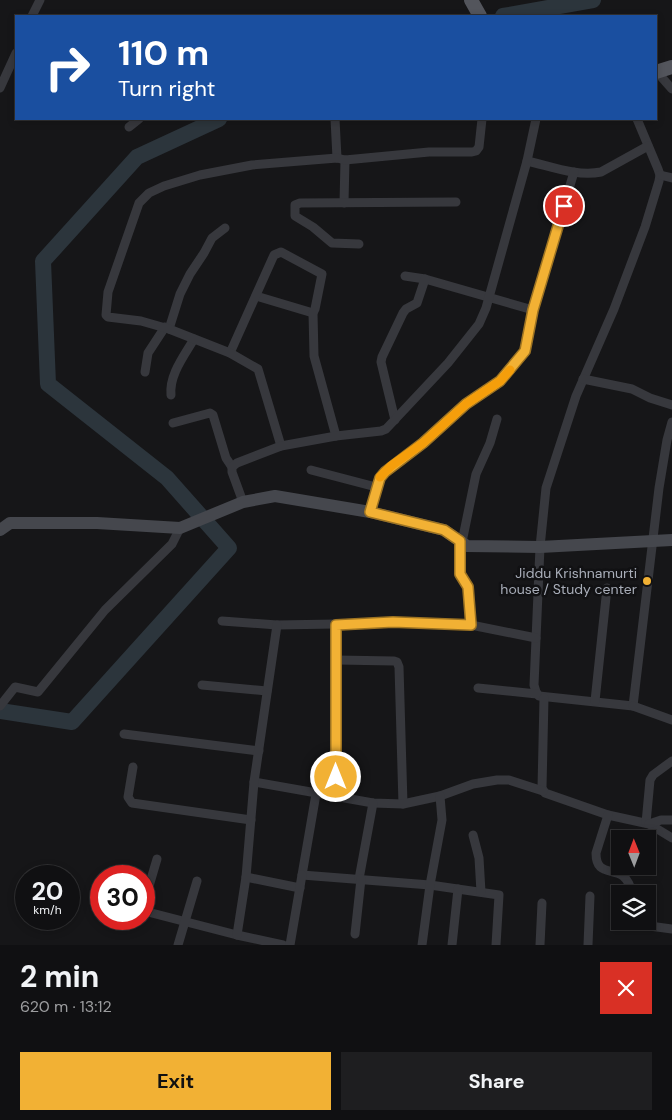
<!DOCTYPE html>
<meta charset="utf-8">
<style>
:root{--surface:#101012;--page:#1e1e20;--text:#f1f3f6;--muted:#9c9d9f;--line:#303032;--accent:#f2b134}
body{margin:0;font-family:"DM Sans",sans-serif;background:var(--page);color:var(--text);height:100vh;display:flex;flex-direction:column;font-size:19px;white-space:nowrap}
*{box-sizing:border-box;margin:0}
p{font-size:16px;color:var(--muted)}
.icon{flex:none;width:28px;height:28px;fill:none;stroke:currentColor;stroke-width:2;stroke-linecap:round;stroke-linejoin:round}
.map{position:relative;height:945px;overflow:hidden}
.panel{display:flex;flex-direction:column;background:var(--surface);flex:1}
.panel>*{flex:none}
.hud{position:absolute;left:15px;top:15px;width:642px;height:105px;border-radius:0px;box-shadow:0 2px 8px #0003,0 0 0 1px var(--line);background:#1a4fa0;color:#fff;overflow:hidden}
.needle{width:32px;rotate:359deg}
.fabs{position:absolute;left:611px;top:830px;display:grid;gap:10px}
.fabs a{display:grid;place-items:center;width:45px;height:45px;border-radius:0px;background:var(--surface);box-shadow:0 2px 8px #0003,0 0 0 1px var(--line);font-size:25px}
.speed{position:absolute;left:15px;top:865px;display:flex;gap:10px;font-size:25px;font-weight:700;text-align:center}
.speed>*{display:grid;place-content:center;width:65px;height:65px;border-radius:50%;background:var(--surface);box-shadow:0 2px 8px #0003,0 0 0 1px var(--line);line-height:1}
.speed small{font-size:12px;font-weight:400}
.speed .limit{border:8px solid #d22;background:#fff;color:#111}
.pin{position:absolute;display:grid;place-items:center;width:42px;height:42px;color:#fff;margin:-21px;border:2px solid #fff;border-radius:50%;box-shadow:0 1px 5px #0007}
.me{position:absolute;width:55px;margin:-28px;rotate:0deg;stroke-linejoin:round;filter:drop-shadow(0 0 4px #0008)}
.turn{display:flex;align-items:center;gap:18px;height:105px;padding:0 20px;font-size:22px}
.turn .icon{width:65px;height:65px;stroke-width:2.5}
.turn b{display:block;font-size:35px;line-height:42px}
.round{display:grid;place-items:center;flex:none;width:52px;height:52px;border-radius:0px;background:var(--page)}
.overview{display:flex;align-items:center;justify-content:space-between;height:85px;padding:0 20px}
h1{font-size:30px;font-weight:700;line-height:38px}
.cta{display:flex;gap:10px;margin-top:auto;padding:10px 20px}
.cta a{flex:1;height:58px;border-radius:0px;background:var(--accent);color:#111;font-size:20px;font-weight:700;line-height:58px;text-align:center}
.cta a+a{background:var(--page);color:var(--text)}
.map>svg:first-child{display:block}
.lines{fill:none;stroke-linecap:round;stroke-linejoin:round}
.river{stroke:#2c353c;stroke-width:16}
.street{stroke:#37383d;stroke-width:9}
.secondary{stroke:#45474d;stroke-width:12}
.primary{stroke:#53555c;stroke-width:14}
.route-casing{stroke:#9d7322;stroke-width:12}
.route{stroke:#f2b134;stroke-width:9}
.slow{stroke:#f59e0b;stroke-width:9}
.poi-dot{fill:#f2b134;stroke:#111113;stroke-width:2}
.labels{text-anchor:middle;stroke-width:5;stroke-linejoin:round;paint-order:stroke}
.poi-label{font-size:14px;fill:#a8adb8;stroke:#111113;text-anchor:end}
</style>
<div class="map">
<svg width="672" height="945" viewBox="0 0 672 945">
<rect width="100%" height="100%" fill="#161618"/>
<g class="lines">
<!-- river -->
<g class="river">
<polyline points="503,16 593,0"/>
<polyline points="0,711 72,722 229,548 167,478 48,384 43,261 137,157 219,119"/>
</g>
<!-- street -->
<g class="street">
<polyline points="32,16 40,0"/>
<polyline points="657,72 672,89"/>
<polyline points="0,88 16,53"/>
<polyline points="335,119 337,158"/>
<polyline points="637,119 658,169 660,175 659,181 645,227 614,309 576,396 546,488 540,547 534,685 536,692 539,696 633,706 659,488 667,440 672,422"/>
<polyline points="129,127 139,119"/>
<path d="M527,161C550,166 577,177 601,172L648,146"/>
<polyline points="660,175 672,178"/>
<polyline points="344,203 345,160"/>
<polyline points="359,244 332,243 313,227 295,216 295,205 300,203 456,202"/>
<polyline points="405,276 425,279 533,310"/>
<polyline points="256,296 313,313"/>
<polyline points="169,329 180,294 190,274 204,253 212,238 225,228"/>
<polyline points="230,353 274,255 281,252 322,274 315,309 313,313 314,356 336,436"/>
<polyline points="145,372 148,353 165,327"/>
<polyline points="583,379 632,389 650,398 672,405"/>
<path d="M171,395C169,375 184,356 194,339"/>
<polyline points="395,420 381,362 382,357 403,313 406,309 417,303 425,279"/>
<polyline points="173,423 210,413 213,415 226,458 232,467"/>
<polyline points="281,446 258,369 230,353 169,329 141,321 108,317 106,315 108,292 139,203 149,193 164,186 200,175 252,165 337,158 345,160 429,152 472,152 476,151 479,147 482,119"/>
<polyline points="311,470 376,487"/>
<polyline points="243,502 232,472 232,467 237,463 281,446 336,436 381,431 386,429 448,363 479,324 486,308 527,161 536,119"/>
<polyline points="370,512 380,478 385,472 423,443 466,404 500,381 525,351 533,310 574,172"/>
<polyline points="460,541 460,574 468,587 471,625"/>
<polyline points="462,542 476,474 490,443 497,419"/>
<polyline points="222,621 277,625 393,623 471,625 536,638"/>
<polyline points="337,660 394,661 397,662 399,667 403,804"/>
<polyline points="202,685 267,691"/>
<polyline points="478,688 537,694"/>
<polyline points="544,698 542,788 545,793 608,815 649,824 672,838"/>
<polyline points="595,701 607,588"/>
<polyline points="0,706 15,687 38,692 105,610 172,544 180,528"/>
<polyline points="633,706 672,720"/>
<polyline points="124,734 259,751"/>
<polyline points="133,767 128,797 132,803 251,820"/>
<polyline points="254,782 373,803 403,804 440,796 473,784 497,780 509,780 543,791"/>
<polyline points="316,794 302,875 430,885 499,895 496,945"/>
<polyline points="336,796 336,625"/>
<path d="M608,815L596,853C596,875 611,868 623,876C628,880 631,888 632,894"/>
<polyline points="646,823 650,780 653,775 672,761"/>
<polyline points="649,824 661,820 672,820"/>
<polyline points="473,835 479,858 481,892"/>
<polyline points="246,877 300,888"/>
<polyline points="359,879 373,803"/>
<polyline points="144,903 157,859"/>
<polyline points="144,911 237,935 283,945"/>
<polyline points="631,921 635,924 672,929"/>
<polyline points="355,934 361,879"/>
<polyline points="237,935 246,877 254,782 277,625"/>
<polyline points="178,945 197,881"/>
<polyline points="290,945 302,875"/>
<polyline points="422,945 430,885 442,820 440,796"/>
<polyline points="452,945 458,889"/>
<polyline points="540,945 542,903"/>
<polyline points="588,945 590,896"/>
</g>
<!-- secondary -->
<polyline class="secondary" points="0,530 10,523 97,523 180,528 243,502 275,496 370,512 444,530 467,546 540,547 672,540"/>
<!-- primary -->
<g class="primary">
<polyline points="471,0 480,16"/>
<polyline points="656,72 672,67"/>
</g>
</g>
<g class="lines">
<defs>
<polyline id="route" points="336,777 336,625 393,622 471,625 468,587 460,574 460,541 444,530 370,512 380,478 385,472 423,443 466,404 500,381 525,351 533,310 564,206"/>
</defs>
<!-- route casing -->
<use href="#route" class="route-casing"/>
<!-- route -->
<use href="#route" class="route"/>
<!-- slow -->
<polyline class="slow" points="380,477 391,466 423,443 466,404 500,381 510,370"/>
</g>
<!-- markers -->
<circle class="poi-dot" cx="647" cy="581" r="5"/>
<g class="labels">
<!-- poi labels -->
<g class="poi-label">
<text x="637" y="578">Jiddu Krishnamurti<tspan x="637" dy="16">house / Study center</tspan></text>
</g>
</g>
</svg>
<div class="fabs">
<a><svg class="needle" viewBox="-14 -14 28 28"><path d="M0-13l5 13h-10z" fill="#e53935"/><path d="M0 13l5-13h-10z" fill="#9c9d9f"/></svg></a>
<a><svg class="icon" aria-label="layers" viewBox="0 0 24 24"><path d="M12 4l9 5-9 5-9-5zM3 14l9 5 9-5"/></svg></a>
</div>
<div class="speed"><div>20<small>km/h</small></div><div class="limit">30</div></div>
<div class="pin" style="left:564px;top:206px;background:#d93025"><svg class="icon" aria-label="arrive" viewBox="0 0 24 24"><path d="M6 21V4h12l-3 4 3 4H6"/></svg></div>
<svg class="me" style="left:336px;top:777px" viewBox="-20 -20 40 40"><circle r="17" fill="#f2b134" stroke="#fff" stroke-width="3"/><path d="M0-11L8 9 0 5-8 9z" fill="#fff"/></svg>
<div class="hud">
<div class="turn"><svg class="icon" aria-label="right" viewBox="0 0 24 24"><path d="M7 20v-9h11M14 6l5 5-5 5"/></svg><div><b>110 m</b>Turn right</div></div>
</div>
</div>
<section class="panel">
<div class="overview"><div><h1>2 min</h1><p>620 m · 13:12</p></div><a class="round" style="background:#d93025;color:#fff"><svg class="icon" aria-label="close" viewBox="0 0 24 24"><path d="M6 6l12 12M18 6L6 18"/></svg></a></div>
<div class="cta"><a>Exit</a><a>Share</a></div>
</section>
